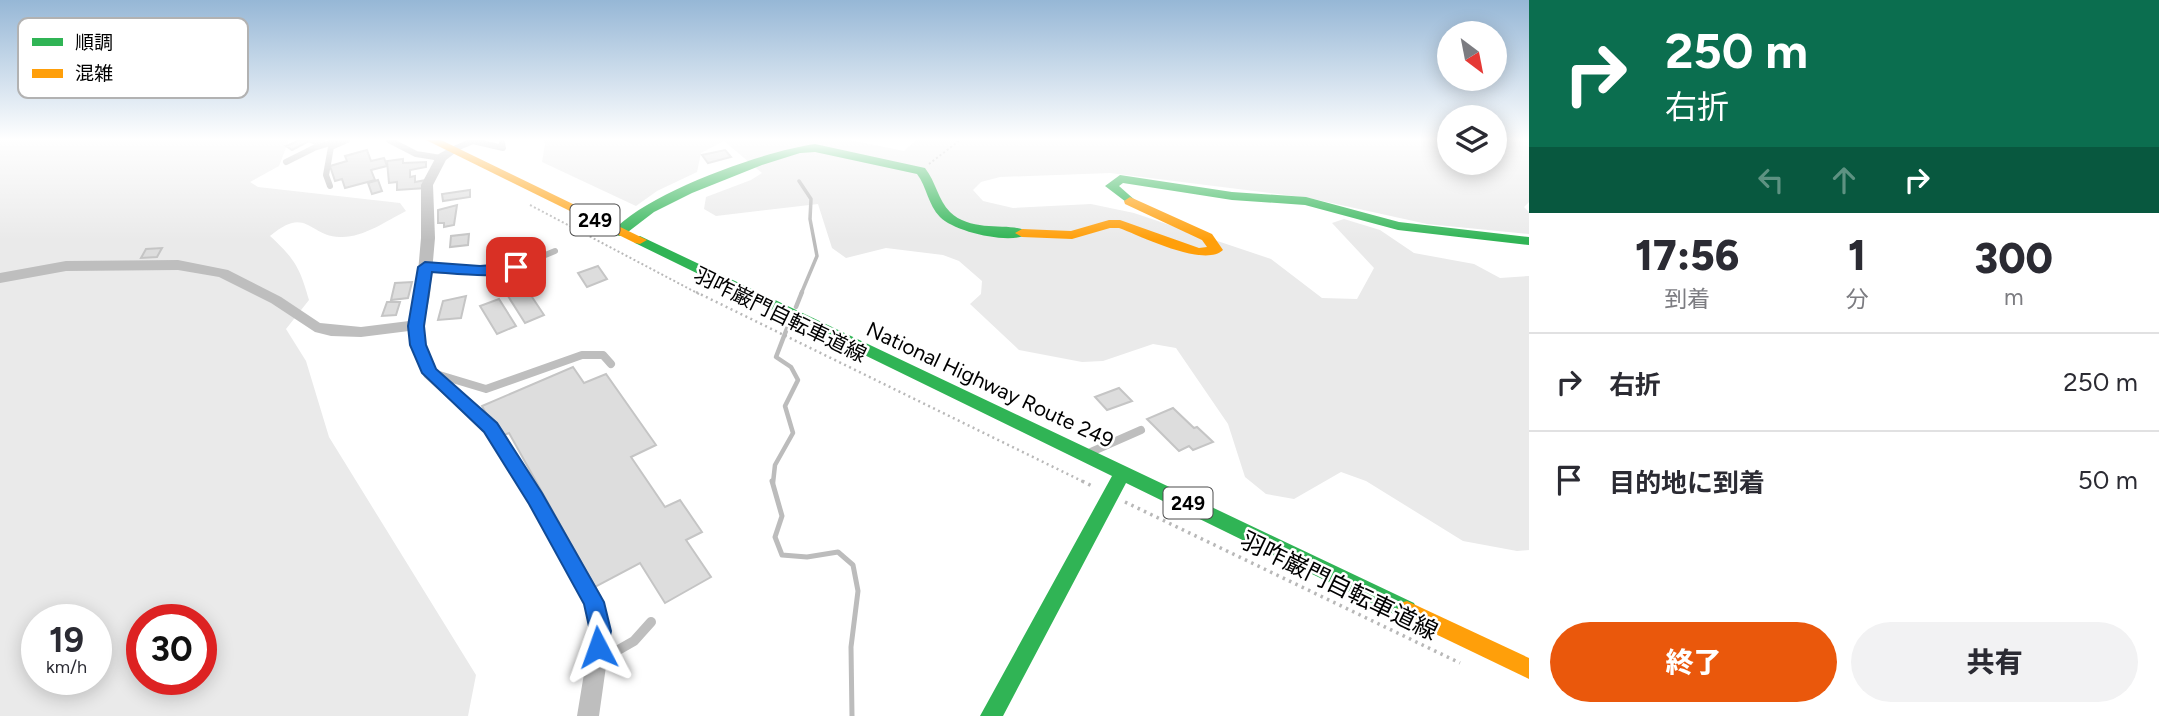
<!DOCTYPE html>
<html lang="ja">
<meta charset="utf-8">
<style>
:root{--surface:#fff;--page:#f2f2f3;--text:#2b2b33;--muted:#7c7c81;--line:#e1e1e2;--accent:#ea580c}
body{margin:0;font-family:Figtree,"Noto Sans JP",sans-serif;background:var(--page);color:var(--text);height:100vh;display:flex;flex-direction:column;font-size:26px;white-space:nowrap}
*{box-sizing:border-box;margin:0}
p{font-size:23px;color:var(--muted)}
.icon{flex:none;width:38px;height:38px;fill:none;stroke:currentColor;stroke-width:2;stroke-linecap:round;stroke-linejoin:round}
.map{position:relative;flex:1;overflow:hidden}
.drawer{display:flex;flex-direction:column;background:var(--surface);width:630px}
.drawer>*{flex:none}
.banner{background:#0b6e4f;color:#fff;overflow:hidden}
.needle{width:46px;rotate:148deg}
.buttons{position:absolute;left:1437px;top:21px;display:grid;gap:14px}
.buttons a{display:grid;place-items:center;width:70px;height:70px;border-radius:50%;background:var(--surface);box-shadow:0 4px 18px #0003;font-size:35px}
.speed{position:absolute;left:21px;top:604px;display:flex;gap:14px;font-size:35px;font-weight:700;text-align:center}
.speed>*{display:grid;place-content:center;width:91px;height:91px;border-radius:50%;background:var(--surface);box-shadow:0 4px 18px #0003;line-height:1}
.speed small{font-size:18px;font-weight:400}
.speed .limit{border:10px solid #d22;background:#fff;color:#111}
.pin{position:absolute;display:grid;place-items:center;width:60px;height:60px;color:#fff;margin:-30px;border-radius:14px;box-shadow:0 4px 10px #0006}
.me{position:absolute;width:77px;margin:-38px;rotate:356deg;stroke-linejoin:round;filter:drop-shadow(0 0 5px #0008)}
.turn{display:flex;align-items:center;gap:24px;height:147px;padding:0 21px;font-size:32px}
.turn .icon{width:91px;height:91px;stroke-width:2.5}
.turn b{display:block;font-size:49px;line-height:60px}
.lanes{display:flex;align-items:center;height:66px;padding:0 21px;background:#0003;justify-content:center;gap:35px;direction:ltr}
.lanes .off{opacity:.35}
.eta{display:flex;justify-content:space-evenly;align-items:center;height:119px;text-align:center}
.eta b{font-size:42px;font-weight:800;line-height:49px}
.button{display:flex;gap:14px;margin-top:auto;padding:14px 21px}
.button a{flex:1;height:80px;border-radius:42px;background:var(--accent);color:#fff;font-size:28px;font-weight:800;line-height:80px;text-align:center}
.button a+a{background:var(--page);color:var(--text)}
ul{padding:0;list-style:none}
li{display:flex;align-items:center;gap:21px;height:98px;padding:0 21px;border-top:2px solid var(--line)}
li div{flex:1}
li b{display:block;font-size:26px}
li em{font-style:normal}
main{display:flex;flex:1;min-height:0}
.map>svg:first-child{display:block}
.green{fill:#eaeaea;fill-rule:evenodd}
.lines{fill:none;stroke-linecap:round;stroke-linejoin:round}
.stream-far2{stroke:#bcbcbc;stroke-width:3.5}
.stream-far1{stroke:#bcbcbc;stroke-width:4.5}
.stream{stroke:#bcbcbc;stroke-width:5}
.building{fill:#ddd;stroke:#c5c5c5;stroke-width:2}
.path-far2{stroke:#b8b8b8;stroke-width:2;stroke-dasharray:2 2.5;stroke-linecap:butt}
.path-far1{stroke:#b8b8b8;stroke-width:2.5;stroke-dasharray:2 3.5;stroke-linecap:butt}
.path{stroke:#b8b8b8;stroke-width:3.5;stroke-dasharray:2.5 4.5;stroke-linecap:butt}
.lane-far2{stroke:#bebebe;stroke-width:6}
.lane-far1{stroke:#bebebe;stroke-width:8}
.lane{stroke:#bebebe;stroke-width:10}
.street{fill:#bebebe;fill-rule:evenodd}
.fast{fill:#30b455;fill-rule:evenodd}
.slow{fill:#ff9f0a;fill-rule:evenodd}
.route{fill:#1a73e8;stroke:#114b97;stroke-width:2}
.labels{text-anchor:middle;stroke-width:5;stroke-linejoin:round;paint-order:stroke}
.shield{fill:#fff;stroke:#4c4c4c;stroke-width:2}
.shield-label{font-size:19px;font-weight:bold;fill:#000}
.street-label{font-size:21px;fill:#000;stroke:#fff}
.near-street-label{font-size:24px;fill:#000;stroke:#fff}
.key{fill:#fff;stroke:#b2b2b2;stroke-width:2}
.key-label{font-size:19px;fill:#000}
</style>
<main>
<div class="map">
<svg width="1529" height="716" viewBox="0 0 1529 716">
<rect width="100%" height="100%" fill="#fff"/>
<!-- green -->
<g class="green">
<path d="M0,140H289L279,166L250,182L258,187L400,203L406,211C386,221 363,238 340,237C308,236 307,205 270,236C295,259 300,268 309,300L286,329L306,361L329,437L476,675L468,716H0ZM37,620H96V679H37ZM142,620H201V679H142Z"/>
<polygon points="542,140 850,140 904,151 916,140 1449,140 1449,163 1494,163 1495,140 1529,140 1529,202 1524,207 1529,212 1529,234 1427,224 1309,198 1110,173 1000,177 981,182 973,190 983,201 1013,208 1091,204 1134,213 1271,259 1322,298 1357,299 1374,268 1332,223 1344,219 1380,230 1414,253 1474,264 1500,278 1529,276 1529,550 1517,551 1463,541 1366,481 1341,472 1294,499 1266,494 1245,477 1228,424 1176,348 1153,344 1103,361 1082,362 1019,350 970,304 981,294 982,281 959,261 943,255 886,248 846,258 832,248 818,204 716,216 704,209 706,197 751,180 762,173 724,141 701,153 697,172 657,191 636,206 542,162 545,144"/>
</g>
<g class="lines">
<!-- stream-far2 -->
<polyline class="stream-far2" points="799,181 811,199 810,219 817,256 801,294"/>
<!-- stream-far1 -->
<g class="stream-far1">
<polyline points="796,307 802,292"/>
<polyline points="773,483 775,465 793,433 785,406 798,380 791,367 776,357 791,318"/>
</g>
<!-- stream -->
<polyline class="stream" points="772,481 782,516 775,537 782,555 807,557 838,552 853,565 858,591 851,647 852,716"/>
</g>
<!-- building -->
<g class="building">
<polygon points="300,140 325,140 315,144 309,141 292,150 286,146"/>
<polygon points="367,150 371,161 384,158 387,166 371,170 375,180 345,188 342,179 335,181 330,166 347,161 345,156"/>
<polygon points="725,150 731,157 708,163 702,155"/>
<polygon points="403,159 403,163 426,162 426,167 410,170 410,177 415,176 415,182 426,180 426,188 397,190 397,182 389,183 387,161"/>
<polygon points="378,180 382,191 372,194 368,183"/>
<polygon points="470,190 470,197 443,201 442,194"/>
<polygon points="457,205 454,225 444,227 444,223 438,223 438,210"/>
<polygon points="469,234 468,245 450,247 451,236"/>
<polygon points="162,248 157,257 141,258 146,249"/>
<polygon points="598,266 607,279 587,287 578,273"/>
<polygon points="518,278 523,286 507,293 501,284"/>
<polygon points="412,282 408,298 391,300 395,283"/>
<polygon points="526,288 544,315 525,323 508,296"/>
<polygon points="466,296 461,318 438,320 443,301"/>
<polygon points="499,299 516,326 497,334 480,306"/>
<polygon points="387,302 400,302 396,315 382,316"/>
<polygon points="573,367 584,383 606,374 656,445 631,457 665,507 680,500 702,532 686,540 711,577 665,603 640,563 595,587 509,433 499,437 482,406"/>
<polygon points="1119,388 1132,401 1107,410 1095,397"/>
<polygon points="1173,408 1194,428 1197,427 1213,442 1193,450 1189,446 1179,451 1147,419"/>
</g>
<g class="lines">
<!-- path-far2 -->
<g class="path-far2">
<polyline points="929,164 960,140"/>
<polyline points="530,205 699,294"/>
</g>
<!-- path-far1 -->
<polyline class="path-far1" points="696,292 1086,483"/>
<!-- path -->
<g class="path">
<polyline points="1082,481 1094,487"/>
<polyline points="1125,502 1460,663"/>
</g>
<!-- lane-far2 -->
<g class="lane-far2">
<polyline points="389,140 416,154 441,158"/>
<polyline points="454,149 473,141 503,148 502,143"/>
<polyline points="286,162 314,148 340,140"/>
<polyline points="330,186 326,175 331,147 347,140"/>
<polyline points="425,267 480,271 516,267 555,251"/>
</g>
<!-- lane-far1 -->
<g class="lane-far1">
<polyline points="436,374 486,389 582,355 603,355 611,364"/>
<polyline points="1091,452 1141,430"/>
</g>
<!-- lane -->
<polyline class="lane" points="599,661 634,641 651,622"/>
<!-- street -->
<polygon class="street" points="453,146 459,150 446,160 433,185 435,238 430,295 424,325 426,345 437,370 497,422 542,493 601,595 611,631 599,716 577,716 591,631 584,604 530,503 485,432 424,377 410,345 409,331 361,337 331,336 315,332 271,303 219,277 178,270 66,271 0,283 0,273 66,261 178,260 228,270 281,297 320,323 361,327 409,321 416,295 421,238 421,185 437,155"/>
<!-- fast -->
<g class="fast">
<path d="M815,144L925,168C936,182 938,200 950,212C974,235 1014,220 1029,233C1014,246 954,232 940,217C928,205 927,187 917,174L815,152L800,153L762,165L692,193L654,212L624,235L619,236L612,232C646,193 764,151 815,144Z"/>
<polygon points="1120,175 1232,192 1306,197 1399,222 1529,237 1529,245 1398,230 1305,205 1232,200 1123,183 1119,186 1136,201 1130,205 1105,186"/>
<polygon points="640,236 1414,603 1417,610 1414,617 1407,619 1400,617 1126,483 1003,716 980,716 1112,476 635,243 633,240 635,237"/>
</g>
<!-- slow -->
<g class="slow">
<polygon points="426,140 441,140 647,240 640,244 635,243"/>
<path d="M1130,197L1212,234L1223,250C1204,268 1141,236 1119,228H1110L1072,239L1022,237L1015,233L1022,229L1071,231L1109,220H1120L1199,248L1207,247L1202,240L1125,204L1124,201Z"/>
<polygon points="1407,601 1529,658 1529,679 1400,617 1397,610 1400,603"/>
</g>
</g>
<!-- sky -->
<linearGradient id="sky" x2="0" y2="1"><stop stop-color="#96b7d6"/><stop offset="0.58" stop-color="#fff"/><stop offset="1" stop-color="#fff" stop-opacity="0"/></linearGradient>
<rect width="1529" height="240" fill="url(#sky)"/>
<!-- route -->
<path class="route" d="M425,262L480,266L516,263L523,267C508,281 452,273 432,272L424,326L426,345L436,369L497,423L542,493L604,602L611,631L606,654L598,657L591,654L588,647L590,631L584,604L529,504L484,432L422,373L410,345L408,326L418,267Z"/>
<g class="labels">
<!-- shield labels -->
<g class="shield">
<rect x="570.5" y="204.5" width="49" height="31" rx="5"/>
<rect x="1163.5" y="487.5" width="49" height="31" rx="5"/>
</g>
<g class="shield-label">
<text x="595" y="227">249</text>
<text x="1188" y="510">249</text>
</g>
<!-- street labels -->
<g class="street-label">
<text transform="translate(780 315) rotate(26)" y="7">羽咋巌門自転車道線</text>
<text transform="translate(990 385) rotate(25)" y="7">National Highway Route 249</text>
</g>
<!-- near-street labels -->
<g class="near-street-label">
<text transform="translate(1339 586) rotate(26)" y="8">羽咋巌門自転車道線</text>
</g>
</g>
<!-- legend -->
<rect x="18" y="18" width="230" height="80" rx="10" class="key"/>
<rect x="32" y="38" width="31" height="8" fill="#30b455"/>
<rect x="32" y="69" width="31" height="9" fill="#ff9f0a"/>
<g class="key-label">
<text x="75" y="49">順調</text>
<text x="75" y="80">混雑</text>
</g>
</svg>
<div class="buttons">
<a><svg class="needle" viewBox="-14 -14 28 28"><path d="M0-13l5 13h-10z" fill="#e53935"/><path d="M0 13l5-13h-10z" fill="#7c7c81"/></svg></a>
<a><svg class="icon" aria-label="layers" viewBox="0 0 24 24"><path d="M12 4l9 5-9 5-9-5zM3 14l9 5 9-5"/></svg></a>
</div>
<div class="speed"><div>19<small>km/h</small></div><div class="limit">30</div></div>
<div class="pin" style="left:516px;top:267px;background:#d93025"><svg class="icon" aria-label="arrive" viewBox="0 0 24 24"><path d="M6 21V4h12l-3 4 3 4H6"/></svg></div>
<svg class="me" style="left:598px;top:647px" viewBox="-20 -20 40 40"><path d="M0-17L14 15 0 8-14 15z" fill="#1a73e8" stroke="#fff" stroke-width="4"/></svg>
</div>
<section class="drawer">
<div class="banner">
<div class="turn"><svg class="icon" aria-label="right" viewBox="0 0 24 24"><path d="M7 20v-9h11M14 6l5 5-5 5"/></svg><div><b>250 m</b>右折</div></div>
<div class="lanes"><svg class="icon off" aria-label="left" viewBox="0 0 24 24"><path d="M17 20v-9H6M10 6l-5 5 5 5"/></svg><svg class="icon off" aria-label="ahead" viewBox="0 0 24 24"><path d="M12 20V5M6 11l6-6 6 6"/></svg><svg class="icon" aria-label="right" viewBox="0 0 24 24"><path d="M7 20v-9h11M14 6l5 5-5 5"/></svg></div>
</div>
<div class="eta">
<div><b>17:56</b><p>到着</p></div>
<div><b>1</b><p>分</p></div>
<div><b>300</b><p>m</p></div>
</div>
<ul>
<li><svg class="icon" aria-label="right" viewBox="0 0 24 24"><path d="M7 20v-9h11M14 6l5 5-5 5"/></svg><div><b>右折</b></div><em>250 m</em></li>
<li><svg class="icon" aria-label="arrive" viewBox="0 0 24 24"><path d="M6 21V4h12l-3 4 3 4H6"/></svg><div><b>目的地に到着</b></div><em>50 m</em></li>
</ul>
<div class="button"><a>終了</a><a>共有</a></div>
</section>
</main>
